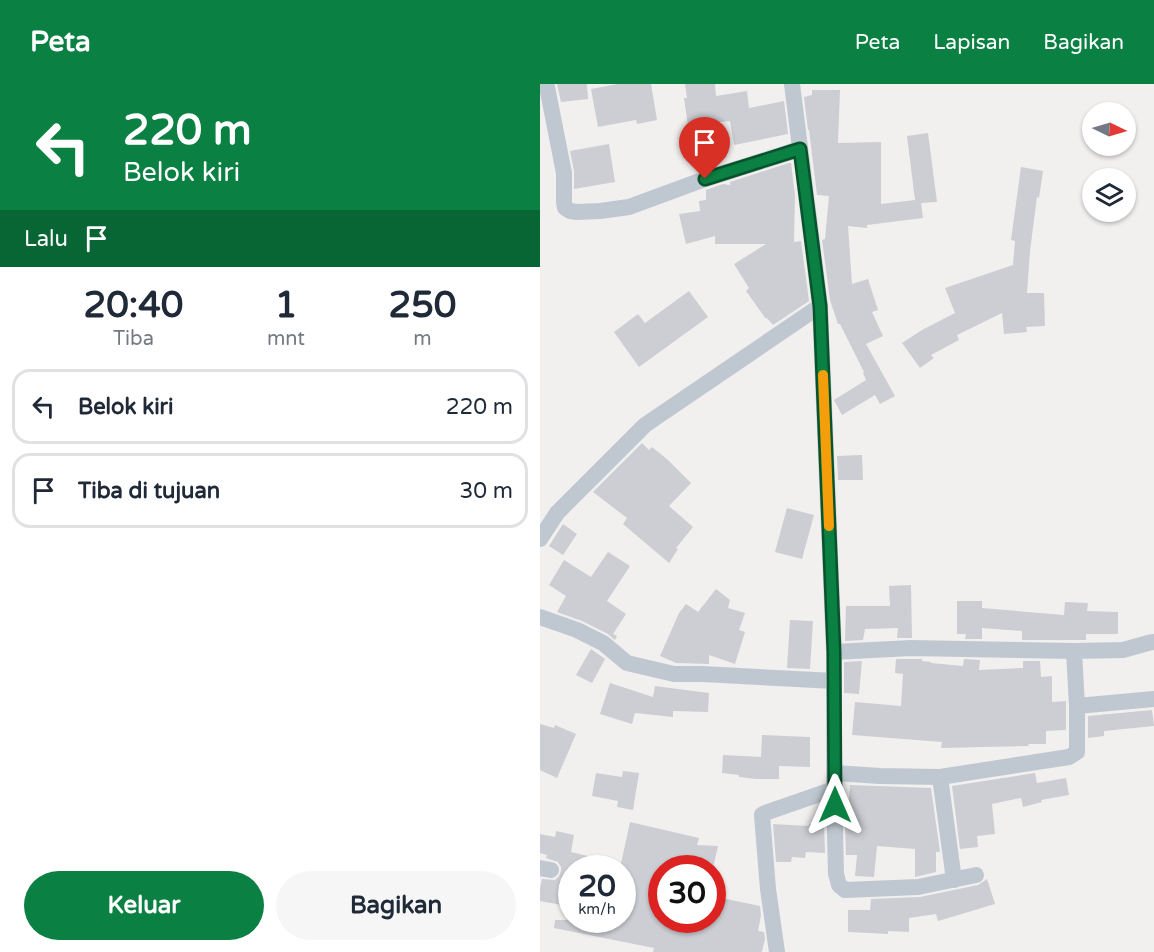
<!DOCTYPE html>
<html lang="id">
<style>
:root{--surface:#fff;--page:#f6f6f7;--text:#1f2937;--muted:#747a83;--line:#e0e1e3;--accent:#0b8043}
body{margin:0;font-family:"Varela Round",sans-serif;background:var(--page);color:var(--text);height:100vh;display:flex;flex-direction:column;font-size:22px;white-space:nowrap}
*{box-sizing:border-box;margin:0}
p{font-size:20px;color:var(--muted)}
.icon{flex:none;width:33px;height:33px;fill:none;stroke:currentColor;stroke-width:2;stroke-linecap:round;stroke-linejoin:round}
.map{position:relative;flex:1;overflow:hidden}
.side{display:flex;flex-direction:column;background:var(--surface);width:540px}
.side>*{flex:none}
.hud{background:#0b8043;color:#fff;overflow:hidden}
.needle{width:39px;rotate:95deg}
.fabs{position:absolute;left:542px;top:18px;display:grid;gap:12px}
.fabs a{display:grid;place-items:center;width:54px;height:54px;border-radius:50%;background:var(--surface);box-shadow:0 2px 4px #0004;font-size:30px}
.speed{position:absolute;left:18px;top:771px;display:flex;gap:12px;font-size:30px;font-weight:700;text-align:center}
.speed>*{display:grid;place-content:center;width:78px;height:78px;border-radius:50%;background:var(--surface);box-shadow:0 2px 4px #0004;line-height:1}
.speed small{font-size:15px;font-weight:400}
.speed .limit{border:9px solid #d22;background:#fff;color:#111}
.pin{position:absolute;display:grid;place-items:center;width:51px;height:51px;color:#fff;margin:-62px -26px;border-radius:50% 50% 50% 0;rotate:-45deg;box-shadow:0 0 6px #0007}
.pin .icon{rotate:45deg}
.me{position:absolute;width:66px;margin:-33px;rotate:0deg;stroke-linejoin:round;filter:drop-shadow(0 0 4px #0008)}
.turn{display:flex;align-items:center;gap:21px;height:126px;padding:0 24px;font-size:27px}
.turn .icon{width:78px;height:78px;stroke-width:2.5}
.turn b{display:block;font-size:42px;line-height:51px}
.then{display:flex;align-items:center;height:57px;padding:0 24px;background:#0003;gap:12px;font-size:22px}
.eta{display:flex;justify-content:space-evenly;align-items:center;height:102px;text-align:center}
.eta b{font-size:36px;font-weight:800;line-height:42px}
.button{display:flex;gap:12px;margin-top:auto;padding:12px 24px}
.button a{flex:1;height:69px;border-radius:36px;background:var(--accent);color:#fff;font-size:24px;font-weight:800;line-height:69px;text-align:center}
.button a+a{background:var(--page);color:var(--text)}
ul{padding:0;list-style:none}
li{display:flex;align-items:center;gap:18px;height:75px;margin:0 12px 9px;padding:0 12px;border:3px solid var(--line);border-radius:18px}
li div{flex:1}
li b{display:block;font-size:22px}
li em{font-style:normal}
header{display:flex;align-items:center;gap:36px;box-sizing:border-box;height:84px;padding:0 30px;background:var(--accent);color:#fff}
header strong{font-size:28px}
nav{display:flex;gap:33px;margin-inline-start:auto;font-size:21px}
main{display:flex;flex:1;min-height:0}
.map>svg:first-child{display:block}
.building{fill:#ccced4}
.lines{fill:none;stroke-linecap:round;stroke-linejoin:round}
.street{stroke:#bfc8d1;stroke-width:16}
.route-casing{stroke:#07532c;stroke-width:15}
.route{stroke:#0b8043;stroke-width:10}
.slow{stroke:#f59e0b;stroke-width:10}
</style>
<header>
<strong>Peta</strong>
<nav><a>Peta</a><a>Lapisan</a><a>Bagikan</a></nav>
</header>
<main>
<section class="side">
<div class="hud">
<div class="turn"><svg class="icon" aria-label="left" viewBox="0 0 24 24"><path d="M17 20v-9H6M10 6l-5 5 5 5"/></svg><div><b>220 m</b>Belok kiri</div></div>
<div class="then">Lalu<svg class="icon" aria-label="arrive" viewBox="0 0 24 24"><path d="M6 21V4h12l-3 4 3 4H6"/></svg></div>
</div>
<div class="eta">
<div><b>20:40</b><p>Tiba</p></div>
<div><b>1</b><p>mnt</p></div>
<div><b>250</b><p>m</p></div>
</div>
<ul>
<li><svg class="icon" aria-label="left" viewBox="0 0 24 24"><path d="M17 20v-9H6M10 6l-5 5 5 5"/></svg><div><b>Belok kiri</b></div><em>220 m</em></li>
<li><svg class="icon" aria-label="arrive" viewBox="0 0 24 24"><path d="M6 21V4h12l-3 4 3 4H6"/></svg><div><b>Tiba di tujuan</b></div><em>30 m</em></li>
</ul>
<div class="button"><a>Keluar</a><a>Bagikan</a></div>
</section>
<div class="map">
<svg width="614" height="868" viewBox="0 0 614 868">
<rect width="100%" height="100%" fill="#f2efef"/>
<!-- building -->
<g class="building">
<polygon points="17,0 47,0 48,15 21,18"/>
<polygon points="78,0 111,0 117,36 97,40 96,36 58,43 51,5"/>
<polygon points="145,0 175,0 176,12 207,7 209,24 244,17 248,50 194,61 190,37 148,42 144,14 147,14"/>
<polygon points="272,6 300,6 298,59 341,58 341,120 375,116 367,52 388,49 397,118 381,119 383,134 327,141 327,144 308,142 312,200 328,195 338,226 332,228 343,252 326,260 355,312 340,320 335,311 302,331 294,316 326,296 323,289 324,288 300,240 298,240 290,216 282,156 285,155 289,112 277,111 269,46 268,46 264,13 272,11"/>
<polygon points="69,60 75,98 34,105 34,87 30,67"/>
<polygon points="249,79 251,79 255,111 254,158 261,157 269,217 233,241 227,234 226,235 206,207 209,204 194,180 226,160 175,160 175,152 146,160 139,130 160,127 159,117 166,116 166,106 183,100 190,101 190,98"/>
<polygon points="481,83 503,87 499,114 497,113 490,167 487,209 504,209 505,242 486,243 487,248 464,250 462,229 417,251 419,256 391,271 394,274 380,284 362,259 382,246 415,229 405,204 473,181 475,157 471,156"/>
<polygon points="149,207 168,233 99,283 74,248 98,230 105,239"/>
<polygon points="102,359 109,366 112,363 128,376 151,399 129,422 153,443 136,464 138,465 129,479 83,440 87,434 53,408"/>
<polygon points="322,371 323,396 298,396 297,372"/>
<polygon points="247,424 274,431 262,475 235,468"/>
<polygon points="23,440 37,450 23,471 9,462"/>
<polygon points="68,468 90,482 67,517 86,530 73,550 77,552 75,556 68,550 42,537 17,528 26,512 9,501 24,476 51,493"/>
<polygon points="371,501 372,554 357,554 358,544 325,545 323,556 305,557 306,522 350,522 349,502"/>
<polygon points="176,505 190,516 188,524 205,529 199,546 205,548 195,580 169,571 169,580 136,579 120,572 139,529 146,520 158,528"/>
<polygon points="417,517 442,517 442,524 524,531 525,518 548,519 547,527 578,528 578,550 546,550 546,556 482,556 482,547 442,544 442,555 425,555 426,550 417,550"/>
<polygon points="250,536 273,537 270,585 247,584"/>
<polygon points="51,565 65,575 52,599 36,591"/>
<polygon points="356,575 382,575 382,577 391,578 391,579 423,582 424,575 440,576 439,586 483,584 483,577 500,577 501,593 512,592 512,618 526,617 526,646 506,647 506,660 488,660 489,662 401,664 402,658 312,651 315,618 361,622 363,590 355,589"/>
<polygon points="322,577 319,610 304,609 304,578"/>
<polygon points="70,599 113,613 115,602 169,609 168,628 133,627 133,633 95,629 92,640 60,630"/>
<polygon points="612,626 614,642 564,647 564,652 548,654 548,632"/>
<polygon points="0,640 14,644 15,641 36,650 17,694 0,686"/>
<polygon points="222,651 270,653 270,683 239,682 239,695 216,695 199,693 199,691 182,689 183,671 221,673"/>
<polygon points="83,687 99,689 93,726 77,723 78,717 52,712 56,689 82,693"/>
<polygon points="495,689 497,699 526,694 529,711 501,716 502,718 483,723 481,714 452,720 455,750 437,752 438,763 420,765 412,702"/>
<polygon points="310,701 391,704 400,768 396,768 396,788 375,793 375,765 337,762 334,793 315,792 317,771 306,771 305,742 307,742"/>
<polygon points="90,738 159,754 157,761 178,762 173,784 122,784 122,836 172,836 172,812 220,822 221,831 218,847 224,848 225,855 222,868 113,868 114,864 14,844 15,836 82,836 82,784 80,784"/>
<polygon points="233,740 269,742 269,740 284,741 285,769 266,768 265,774 252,773 251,778 236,778"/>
<polygon points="16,747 34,751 31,768 72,778 71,784 32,784 32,823 0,817 0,804 2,795 15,796 19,792 21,787 21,783 18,778 6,774 7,771 0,769 0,750 15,753"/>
<polygon points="447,795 455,820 398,837 396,830 369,834 369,848 348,847 348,850 308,848 308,826 330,826 331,815 380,813 438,801"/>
</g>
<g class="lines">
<!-- street -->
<g class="street">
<polyline points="252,0 280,222 294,568 294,705 296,790 299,801 305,806 378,803 436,791"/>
<polyline points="7,3 24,89 24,118 25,124 30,127 37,128 60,127 89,123 165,95 260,65"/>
<polyline points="0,455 17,429 105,341 280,222"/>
<polyline points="0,533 37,546 63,559 87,579 134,590 162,590 294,597"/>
<polyline points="294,568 371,564 534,567"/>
<polyline points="537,622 614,615"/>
<polyline points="295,689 340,692 400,693 529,673 537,668 537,622 534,567 583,566 608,559 614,558"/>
<polyline points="400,693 414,796"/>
<polyline points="0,784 11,786"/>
<polyline points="237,868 228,805 222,731 225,729 294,705"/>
</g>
</g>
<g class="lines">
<defs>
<polyline id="route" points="165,95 260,65 280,222 294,568 295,721"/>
</defs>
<!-- route casing -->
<use href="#route" class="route-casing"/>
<!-- route -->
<use href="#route" class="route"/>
<!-- slow -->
<polyline class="slow" points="283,291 289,442"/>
</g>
</svg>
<div class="fabs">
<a><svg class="needle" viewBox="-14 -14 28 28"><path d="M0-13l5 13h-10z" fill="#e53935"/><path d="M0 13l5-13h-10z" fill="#747a83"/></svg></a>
<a><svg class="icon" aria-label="layers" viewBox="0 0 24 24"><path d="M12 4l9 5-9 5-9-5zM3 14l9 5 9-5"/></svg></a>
</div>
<div class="speed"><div>20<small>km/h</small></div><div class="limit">30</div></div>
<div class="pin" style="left:165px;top:95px;background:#d93025"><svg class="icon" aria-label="arrive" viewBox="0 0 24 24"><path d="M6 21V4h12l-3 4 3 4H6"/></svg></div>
<svg class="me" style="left:295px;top:721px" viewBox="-20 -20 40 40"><path d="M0-17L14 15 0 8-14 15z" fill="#0b8043" stroke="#fff" stroke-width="4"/></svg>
</div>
</main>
